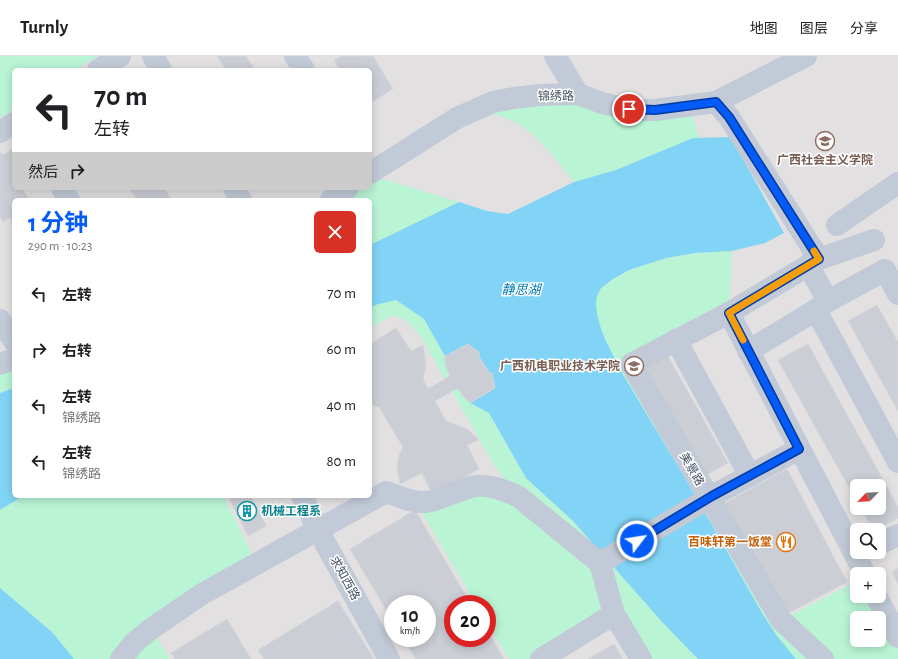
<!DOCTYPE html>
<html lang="zh">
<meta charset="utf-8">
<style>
:root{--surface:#fff;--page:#f6f6f6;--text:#202124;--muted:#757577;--line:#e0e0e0;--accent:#055bf7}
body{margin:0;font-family:"Alegreya Sans","Noto Sans SC",sans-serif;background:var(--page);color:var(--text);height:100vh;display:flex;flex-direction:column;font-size:15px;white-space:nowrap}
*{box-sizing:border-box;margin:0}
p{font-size:13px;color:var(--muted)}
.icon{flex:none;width:22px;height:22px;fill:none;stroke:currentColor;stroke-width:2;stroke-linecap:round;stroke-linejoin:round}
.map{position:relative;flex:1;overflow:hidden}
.details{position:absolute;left:12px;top:142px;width:360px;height:300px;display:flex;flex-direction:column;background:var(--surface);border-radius:6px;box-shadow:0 2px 10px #0003}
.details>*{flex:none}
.banner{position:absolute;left:12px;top:12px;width:360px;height:122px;border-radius:6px;box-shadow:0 2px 10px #0003;background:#fff;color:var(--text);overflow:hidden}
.needle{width:26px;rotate:245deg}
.controls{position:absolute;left:850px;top:423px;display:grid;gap:8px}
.controls a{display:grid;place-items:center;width:36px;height:36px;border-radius:6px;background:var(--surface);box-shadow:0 2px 10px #0003;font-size:20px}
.speed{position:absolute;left:384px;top:539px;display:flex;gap:8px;font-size:20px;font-weight:700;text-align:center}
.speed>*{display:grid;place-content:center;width:52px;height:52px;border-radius:50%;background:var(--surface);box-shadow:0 2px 10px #0003;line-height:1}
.speed small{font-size:10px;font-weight:400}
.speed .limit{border:6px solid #d22;background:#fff;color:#111}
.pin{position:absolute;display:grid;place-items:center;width:34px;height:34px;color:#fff;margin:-17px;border:2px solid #fff;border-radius:50%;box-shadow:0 1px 4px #0007}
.me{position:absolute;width:44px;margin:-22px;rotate:59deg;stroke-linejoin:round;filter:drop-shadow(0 0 3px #0008)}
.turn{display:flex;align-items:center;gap:14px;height:84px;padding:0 16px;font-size:18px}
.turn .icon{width:52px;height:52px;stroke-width:2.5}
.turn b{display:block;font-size:28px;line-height:34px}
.then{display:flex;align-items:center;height:38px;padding:0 16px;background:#0003;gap:8px;font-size:15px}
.round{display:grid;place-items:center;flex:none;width:42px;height:42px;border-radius:6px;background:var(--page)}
.overview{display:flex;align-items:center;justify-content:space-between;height:68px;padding:0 16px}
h1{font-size:24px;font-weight:700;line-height:30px;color:var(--accent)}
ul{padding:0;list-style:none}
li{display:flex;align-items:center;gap:12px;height:56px;padding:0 16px}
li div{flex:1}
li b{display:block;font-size:15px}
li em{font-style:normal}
header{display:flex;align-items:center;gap:24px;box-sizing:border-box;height:56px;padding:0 20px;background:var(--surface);border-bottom:1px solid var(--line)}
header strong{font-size:19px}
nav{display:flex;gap:22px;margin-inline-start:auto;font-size:14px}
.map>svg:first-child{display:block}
.education{fill:#e3e0e1;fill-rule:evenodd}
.green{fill:#b9f4d5;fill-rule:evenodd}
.water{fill:#81d4f6}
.building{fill:#cbced5;stroke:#d3d5dc}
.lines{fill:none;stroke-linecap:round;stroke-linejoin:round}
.minor{stroke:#c1cad6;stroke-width:22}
.minor-bridge{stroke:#c1cad6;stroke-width:22}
.route-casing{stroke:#033ba1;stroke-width:10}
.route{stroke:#055bf7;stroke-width:7}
.slow{stroke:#f59e0b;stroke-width:7}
.labels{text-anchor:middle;stroke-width:3;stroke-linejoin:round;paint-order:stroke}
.street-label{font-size:12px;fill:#45515f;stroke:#fff}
.education-label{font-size:12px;font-weight:bold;fill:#785e54;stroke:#fff}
.culture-label{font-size:12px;font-weight:bold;fill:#0d838f;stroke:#fff;text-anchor:start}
.food-label{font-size:12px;font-weight:bold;fill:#c56008;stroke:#fff;text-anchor:end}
.water-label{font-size:13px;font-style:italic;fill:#017caf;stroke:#fff}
</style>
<header>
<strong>Turnly</strong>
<nav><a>地图</a><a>图层</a><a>分享</a></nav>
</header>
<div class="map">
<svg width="898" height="603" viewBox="0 0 898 603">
<rect width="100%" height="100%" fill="#f2efef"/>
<!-- education -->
<path class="education" d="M0,0H898V603H0ZM14,14H370V132H14ZM14,144H370V440H14ZM857,430H879V452H857ZM857,474H879V496H857ZM857,518H879V540H857ZM393,548H427V582H393ZM453,548H487V582H453ZM857,562H879V584H857Z"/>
<!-- green -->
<g class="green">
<polygon points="0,0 98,0 75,14 14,14 14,53 0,62"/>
<path d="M493,46L689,49L699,82H693L616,114L574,126C555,103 537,75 508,63C498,58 486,57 475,54Z"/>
<polygon points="370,119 459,146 370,189 370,144 331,144 348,132 370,132"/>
<path d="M732,195L729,257L631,308L781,564L857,525V540H876L898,581V603H796L777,580L762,557L688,427L622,317L606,285L601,273L597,258L596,247L597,240L601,232L612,223L629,214L666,202L695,197ZM857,562H879V584H857Z"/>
<path d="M396,244L424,263L445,300L468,288L480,297L492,317L495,332L471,348L489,357L526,422L573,465L664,568L698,603H641L614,558L541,603H509L487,566V548H476L415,445L463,434L518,440L494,409L424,286C416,274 403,255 387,262C381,265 375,269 370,272V253L375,249Z"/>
<polygon points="14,303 14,332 0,337 0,308"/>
<polygon points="23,440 223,440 257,508 151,572 170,603 74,603 52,576 0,532 0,454"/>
</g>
<!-- water -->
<g class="water">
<polygon points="731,81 784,177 765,187 732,195 695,197 666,202 629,214 613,223 601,232 597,240 596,247 597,258 601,273 606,285 622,317 688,427 762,557 777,580 796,603 698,603 664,568 573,465 526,422 489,357 470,347 495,332 492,318 490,318 478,299 479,297 445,300 424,263 396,244 375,249 370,253 370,189 459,146 487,155 508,158 574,126 616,114 693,82"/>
<polygon points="14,332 14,440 23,440 0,454 0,337"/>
<polygon points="0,532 52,576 74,603 0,603"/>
</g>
<!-- building -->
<g class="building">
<polygon points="217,0 246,0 255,14 226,14"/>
<polygon points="342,0 373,0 393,33 370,47 370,14 340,14 334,4"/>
<polygon points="14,92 14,132 22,132 29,144 14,144 14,169 10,161 3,166 0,161 0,96 3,99"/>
<polygon points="129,132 164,132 172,144 137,144"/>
<polygon points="877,249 898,286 898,355 848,265"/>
<polygon points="396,272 411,295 423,289 426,308 423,324 446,365 467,373 479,384 467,389 479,413 433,439 422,417 400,428 397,409 400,397 403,391 379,351 370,349 370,288"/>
<polygon points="468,288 480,297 478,299 490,318 492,317 495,332 470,347 463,340 458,332 435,345 428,333 450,320 445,308 445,300"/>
<polygon points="808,288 898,451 898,462 876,474 873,474 861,452 879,452 879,430 857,430 857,446 778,304"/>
<polygon points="666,297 728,407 706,419 644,310"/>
<polygon points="787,413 847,526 785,559 725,447"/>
<polygon points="228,440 251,440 266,470 248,480"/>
<polygon points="415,454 471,548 453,548 453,582 487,582 487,574 504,603 416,603 403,582 427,582 427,548 393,548 393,565 350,493"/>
<polygon points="898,512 898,528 892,516"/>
<polygon points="338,545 374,603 264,603 258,594"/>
<polygon points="227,563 251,603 175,603 171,597"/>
<polygon points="614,588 623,603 588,603"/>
</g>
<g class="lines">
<!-- minor -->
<g class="minor">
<polyline points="153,0 161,14"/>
<polyline points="295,0 304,14"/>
<polyline points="555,0 578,38"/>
<polyline points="98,14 120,0"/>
<polyline points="716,46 729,61 819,203"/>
<polyline points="0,76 14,67"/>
<polyline points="370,117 457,62 493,46 514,42 540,39 578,38 602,47 629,53 642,54 655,54 716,46 806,0"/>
<polyline points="62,132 69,144"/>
<polyline points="234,132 241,144"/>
<polyline points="331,144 348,132"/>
<polyline points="837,169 898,127"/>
<polyline points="808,209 828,245"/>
<polyline points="816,254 898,406"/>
<polyline points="729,257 631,308 781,564 823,603"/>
<polyline points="0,264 14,285"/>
<polyline points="676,284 750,420"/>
<polyline points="748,295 816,254 828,245 885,214 898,238"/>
<polyline points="0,308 14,303"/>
<polyline points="302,440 318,474 389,603"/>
<polyline points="712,440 799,393"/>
<polyline points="879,488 898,479"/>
<polyline points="865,518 729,257 819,203 874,184"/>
<polyline points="876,540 898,581"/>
<path d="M121,603L134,587L148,575L202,538L386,436C398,440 412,447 425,446C433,445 441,442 448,439C457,436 466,432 475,430C490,428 505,434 519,441L600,507L614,558L641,603"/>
<polyline points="541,603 614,558"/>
</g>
<!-- minor-bridge -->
<polyline class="minor-bridge" points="600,507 712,440"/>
</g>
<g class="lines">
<defs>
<polyline id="route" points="629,53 655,54 716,46 729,61 819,203 729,257 799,393 712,440 637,485"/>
</defs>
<!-- route casing -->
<use href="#route" class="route-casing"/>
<!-- route -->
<use href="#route" class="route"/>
<!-- slow -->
<polyline class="slow" points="743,284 729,257 819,203 814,195"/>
</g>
<!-- icons -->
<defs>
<symbol id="university-ring" viewBox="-11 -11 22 22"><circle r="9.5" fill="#fff" stroke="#8d6e63" stroke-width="1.5"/><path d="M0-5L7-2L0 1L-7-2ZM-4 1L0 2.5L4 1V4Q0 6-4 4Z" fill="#8d6e63"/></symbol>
<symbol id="building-ring" viewBox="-11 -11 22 22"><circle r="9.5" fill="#fff" stroke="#0f9aa8" stroke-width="1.5"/><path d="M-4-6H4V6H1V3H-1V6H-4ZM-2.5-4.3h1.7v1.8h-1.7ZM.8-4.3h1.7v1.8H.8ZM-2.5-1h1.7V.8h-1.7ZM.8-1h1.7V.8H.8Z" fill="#0f9aa8"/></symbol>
<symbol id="restaurant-ring" viewBox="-11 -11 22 22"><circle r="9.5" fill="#fff" stroke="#e8710a" stroke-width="1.5"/><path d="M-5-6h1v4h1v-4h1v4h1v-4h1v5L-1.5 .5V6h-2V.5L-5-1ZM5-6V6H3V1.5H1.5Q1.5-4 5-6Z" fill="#e8710a"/></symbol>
</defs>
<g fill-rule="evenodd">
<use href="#university-ring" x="814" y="74" width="22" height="22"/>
<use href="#university-ring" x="623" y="299" width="22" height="22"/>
<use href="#building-ring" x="236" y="444" width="22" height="22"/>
<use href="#restaurant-ring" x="775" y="475" width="22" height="22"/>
</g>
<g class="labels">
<!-- street labels -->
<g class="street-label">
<text transform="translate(556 40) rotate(-1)" y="4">锦绣路</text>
<text transform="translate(692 413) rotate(60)" y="4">美景路</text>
<text transform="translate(345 522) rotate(61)" y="4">求知西路</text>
</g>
<!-- education labels -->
<g class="education-label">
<text x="825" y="108">广西社会主义学院</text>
<text x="620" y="314" text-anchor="end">广西机电职业技术学院</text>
</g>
<!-- culture labels -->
<g class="culture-label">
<text x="261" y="459">机械工程系</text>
</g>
<!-- food labels -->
<g class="food-label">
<text x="772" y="490">百味轩第一饭堂</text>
</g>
<!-- water labels -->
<g class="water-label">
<text x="521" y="238">静思湖</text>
</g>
</g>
</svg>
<div class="controls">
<a><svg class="needle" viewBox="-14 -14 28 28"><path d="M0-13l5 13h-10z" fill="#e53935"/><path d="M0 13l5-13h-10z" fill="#757577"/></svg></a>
<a><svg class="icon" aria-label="search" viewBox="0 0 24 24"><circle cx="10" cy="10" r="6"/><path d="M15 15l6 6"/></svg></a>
<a>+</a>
<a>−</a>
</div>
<div class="speed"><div>10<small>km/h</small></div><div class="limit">20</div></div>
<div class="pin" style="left:629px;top:53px;background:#d93025"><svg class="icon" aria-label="arrive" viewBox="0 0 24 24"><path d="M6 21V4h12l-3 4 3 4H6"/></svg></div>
<svg class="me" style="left:637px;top:485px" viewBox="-20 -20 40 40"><circle r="17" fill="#055bf7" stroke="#fff" stroke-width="3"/><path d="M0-11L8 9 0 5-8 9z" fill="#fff"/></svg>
<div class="banner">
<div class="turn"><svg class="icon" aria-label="left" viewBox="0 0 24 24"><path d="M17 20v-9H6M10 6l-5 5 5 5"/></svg><div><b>70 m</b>左转</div></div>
<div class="then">然后<svg class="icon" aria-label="right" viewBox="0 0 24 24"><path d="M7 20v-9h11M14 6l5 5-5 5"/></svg></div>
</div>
<section class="details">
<div class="overview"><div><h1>1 分钟</h1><p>290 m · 10:23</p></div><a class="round" style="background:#d93025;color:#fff"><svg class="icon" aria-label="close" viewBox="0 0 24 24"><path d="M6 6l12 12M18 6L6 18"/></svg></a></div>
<ul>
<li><svg class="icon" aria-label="left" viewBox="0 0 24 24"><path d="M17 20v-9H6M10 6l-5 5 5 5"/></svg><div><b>左转</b></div><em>70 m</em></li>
<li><svg class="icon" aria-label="right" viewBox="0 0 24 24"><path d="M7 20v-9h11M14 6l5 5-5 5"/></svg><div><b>右转</b></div><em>60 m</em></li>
<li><svg class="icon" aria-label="left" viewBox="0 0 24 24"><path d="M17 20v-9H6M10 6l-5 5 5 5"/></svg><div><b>左转</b><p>锦绣路</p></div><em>40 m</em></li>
<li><svg class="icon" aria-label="left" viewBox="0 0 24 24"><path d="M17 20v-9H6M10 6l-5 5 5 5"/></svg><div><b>左转</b><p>锦绣路</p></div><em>80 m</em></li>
</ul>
</section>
</div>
